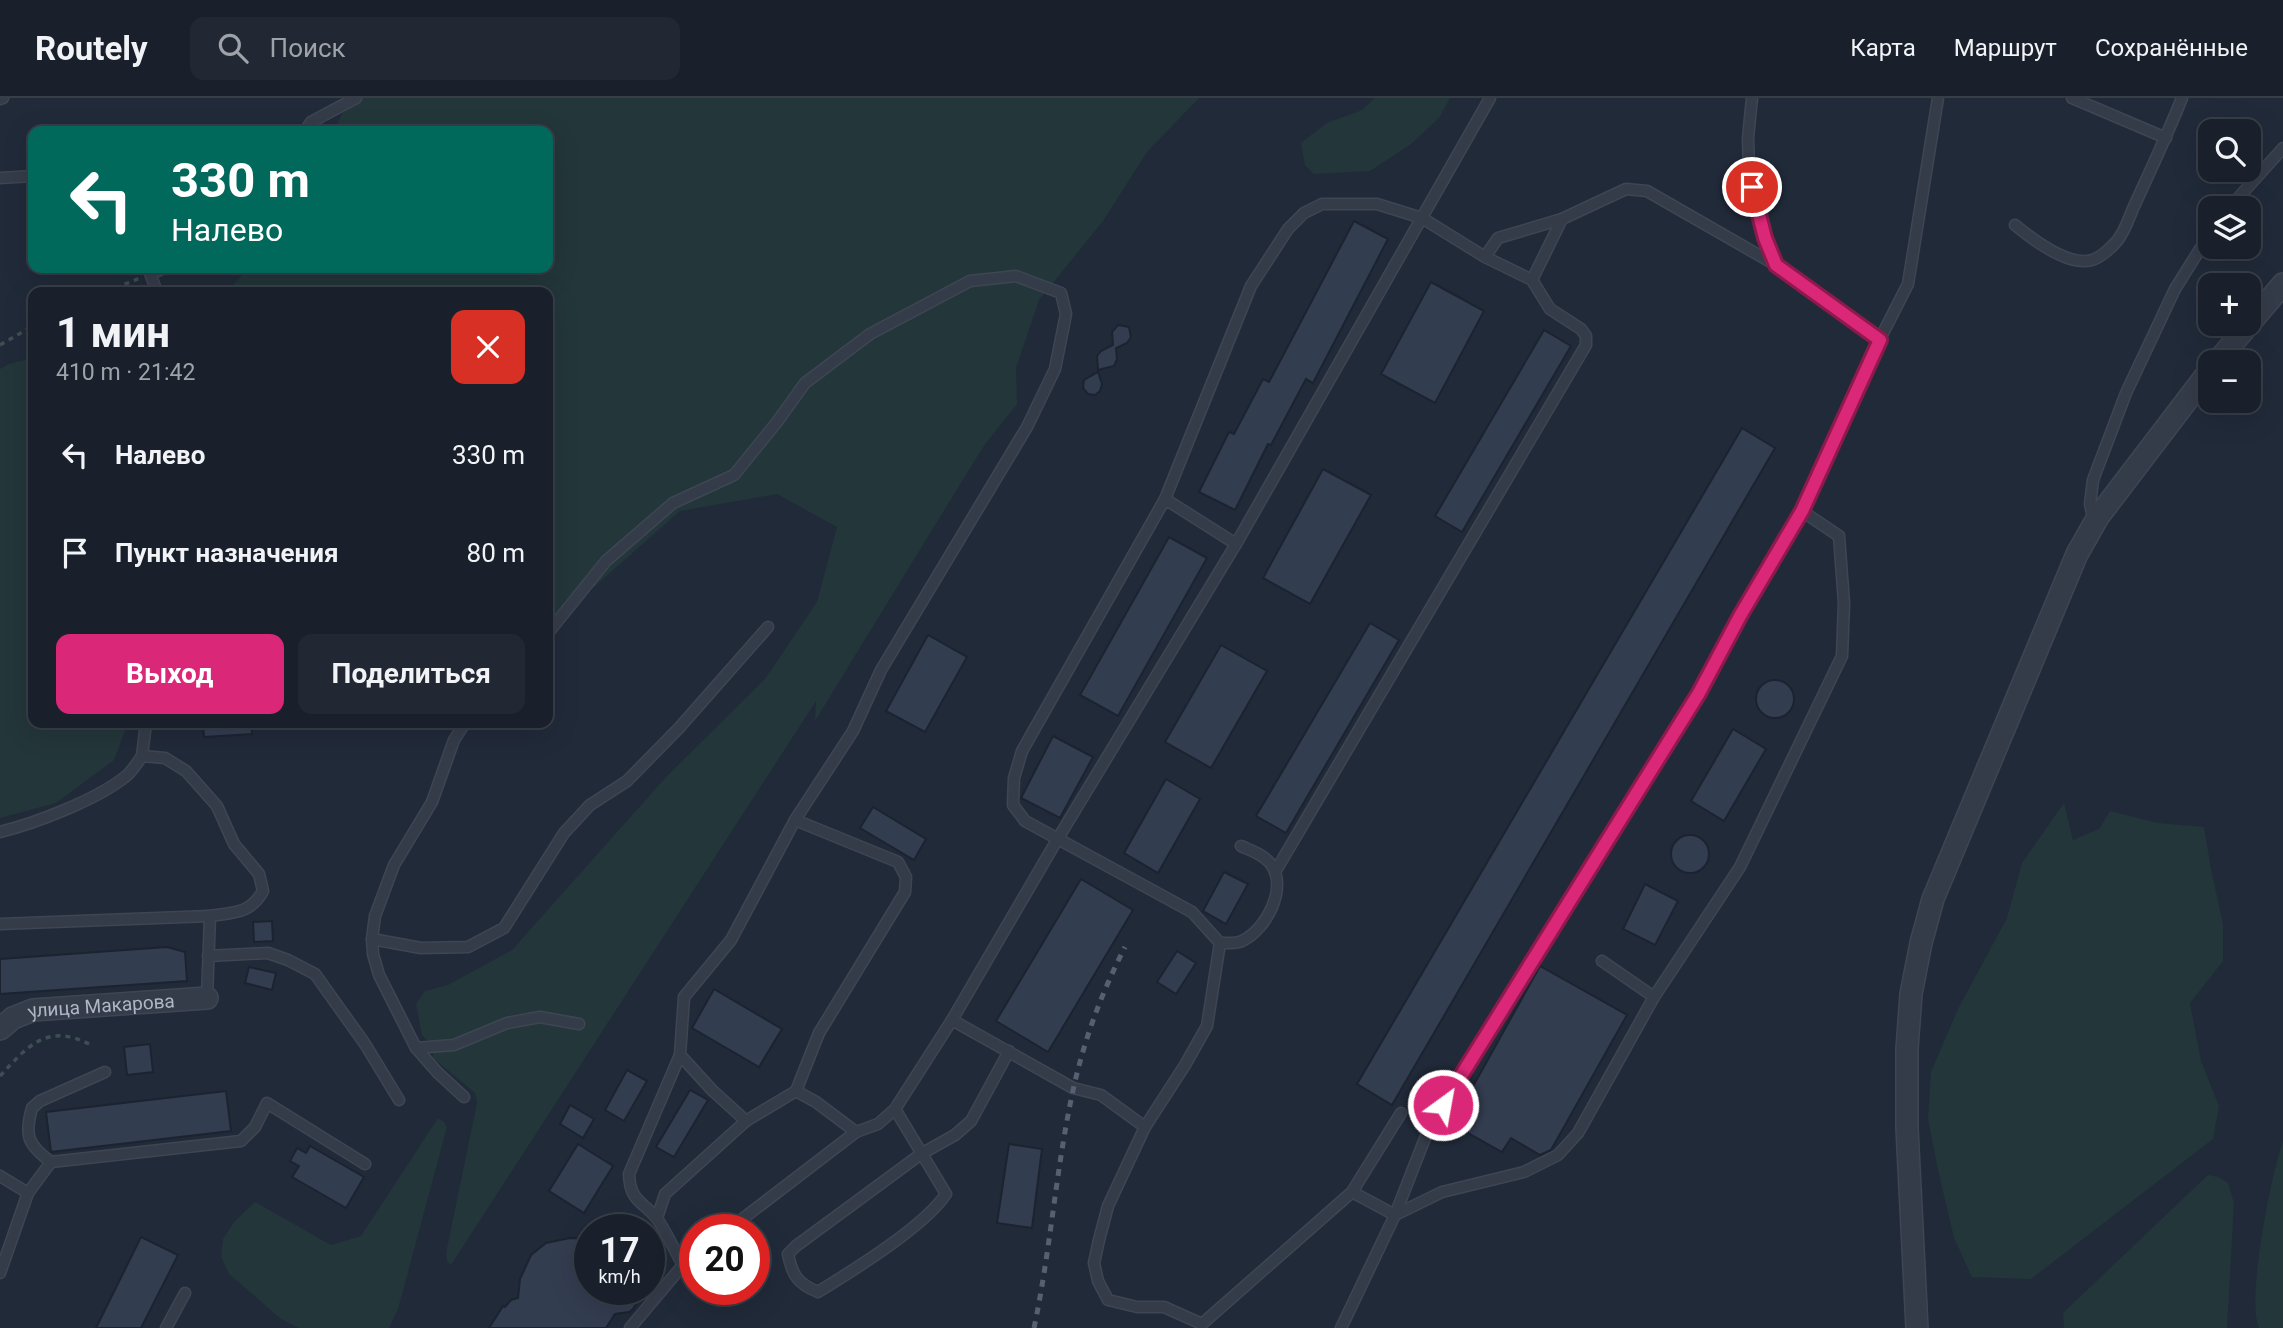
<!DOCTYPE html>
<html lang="ru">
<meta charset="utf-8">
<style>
:root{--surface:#19202b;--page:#222833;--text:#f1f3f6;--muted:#9fa3a9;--line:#373e47;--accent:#db2777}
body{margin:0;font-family:Roboto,sans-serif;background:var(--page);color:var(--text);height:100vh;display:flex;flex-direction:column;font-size:26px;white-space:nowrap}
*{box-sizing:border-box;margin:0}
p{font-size:23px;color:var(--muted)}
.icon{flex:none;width:38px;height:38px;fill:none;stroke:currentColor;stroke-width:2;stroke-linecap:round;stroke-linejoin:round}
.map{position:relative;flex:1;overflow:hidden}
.side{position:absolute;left:28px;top:189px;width:525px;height:441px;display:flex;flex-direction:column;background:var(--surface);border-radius:14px;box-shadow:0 7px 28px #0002,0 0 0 2px var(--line)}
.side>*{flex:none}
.banner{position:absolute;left:28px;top:28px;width:525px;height:147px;border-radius:14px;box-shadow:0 7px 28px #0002,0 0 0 2px var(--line);background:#00695c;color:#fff;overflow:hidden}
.fabs{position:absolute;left:2198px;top:21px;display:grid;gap:14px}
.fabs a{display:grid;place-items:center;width:63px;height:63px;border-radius:14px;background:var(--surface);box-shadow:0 7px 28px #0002,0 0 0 2px var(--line);font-size:35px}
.speed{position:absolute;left:574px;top:1116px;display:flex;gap:14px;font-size:35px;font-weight:700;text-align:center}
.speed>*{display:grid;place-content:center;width:91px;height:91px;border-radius:50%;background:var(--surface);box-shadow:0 7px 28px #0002,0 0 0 2px var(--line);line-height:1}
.speed small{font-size:18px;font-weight:400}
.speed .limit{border:10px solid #d22;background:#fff;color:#111}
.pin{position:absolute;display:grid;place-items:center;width:60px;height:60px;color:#fff;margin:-30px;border:4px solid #fff;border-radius:50%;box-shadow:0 2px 7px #0007}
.me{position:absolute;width:77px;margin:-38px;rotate:32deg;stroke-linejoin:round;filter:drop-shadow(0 0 5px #0008)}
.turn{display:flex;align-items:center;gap:24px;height:147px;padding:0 28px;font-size:32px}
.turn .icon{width:91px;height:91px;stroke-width:2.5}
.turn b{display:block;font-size:49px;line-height:60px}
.round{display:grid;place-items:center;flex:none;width:74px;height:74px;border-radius:14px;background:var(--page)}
.head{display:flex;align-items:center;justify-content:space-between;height:119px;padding:0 28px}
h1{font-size:42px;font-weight:700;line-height:52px}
.action{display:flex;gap:14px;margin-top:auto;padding:14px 28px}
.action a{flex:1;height:80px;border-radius:14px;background:var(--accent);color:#fff;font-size:28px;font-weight:700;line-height:80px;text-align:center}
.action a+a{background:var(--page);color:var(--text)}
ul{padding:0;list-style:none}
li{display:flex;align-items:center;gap:21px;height:98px;padding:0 28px}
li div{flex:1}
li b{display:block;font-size:26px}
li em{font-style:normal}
header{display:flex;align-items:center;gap:42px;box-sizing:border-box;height:98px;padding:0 35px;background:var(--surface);border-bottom:2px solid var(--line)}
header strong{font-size:33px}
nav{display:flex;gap:38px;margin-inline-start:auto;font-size:24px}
.search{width:490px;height:63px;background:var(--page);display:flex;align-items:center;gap:18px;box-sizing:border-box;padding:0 24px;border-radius:14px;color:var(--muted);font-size:26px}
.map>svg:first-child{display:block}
.green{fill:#23363a}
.building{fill:#333d50;stroke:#1c2330;stroke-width:2}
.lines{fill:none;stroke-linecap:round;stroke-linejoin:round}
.lane-casing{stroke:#3e4553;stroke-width:13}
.street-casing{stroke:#3e4553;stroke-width:24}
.path{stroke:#3c4f52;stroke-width:3.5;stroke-dasharray:5 5;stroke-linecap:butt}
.lane{stroke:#353c49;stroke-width:10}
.street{stroke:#353c49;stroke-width:21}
.rail{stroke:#576070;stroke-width:5;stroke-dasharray:7 7;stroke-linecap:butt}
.route-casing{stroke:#8e194d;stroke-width:18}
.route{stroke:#db2777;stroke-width:12}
.labels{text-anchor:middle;stroke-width:7;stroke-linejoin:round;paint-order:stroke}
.street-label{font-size:19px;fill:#afb6c6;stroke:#1a212e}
</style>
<header>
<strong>Routely</strong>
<div class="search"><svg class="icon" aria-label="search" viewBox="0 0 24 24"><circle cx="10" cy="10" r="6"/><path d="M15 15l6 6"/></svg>Поиск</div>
<nav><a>Карта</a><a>Маршрут</a><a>Сохранённые</a></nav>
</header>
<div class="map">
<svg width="2283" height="1230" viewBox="0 0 2283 1230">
<rect width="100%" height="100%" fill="#212a39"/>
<!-- green -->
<g class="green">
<polygon points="358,0 1199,0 1147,54 1103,123 1039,202 1016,270 1017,306 983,349 815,623 816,603 451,1167 447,1163 446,1155 477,1005 475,995 433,960 433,956 437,952 540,918 455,945 429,945 422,937 416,906 425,893 448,887 512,852 666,679 765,581 817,504 837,429 777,396 680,413 594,489 548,522 548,194 227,194 248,170 548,170 548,33 334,33 346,7"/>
<polygon points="1375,0 1450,0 1439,20 1411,46 1370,73 1314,76 1305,67 1301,45 1327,25 1362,12"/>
<polygon points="33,260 33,625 128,625 114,662 56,705 0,720 0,271 9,266"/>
<polygon points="2064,705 2073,742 2099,731 2110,713 2158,725 2204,729 2211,771 2223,826 2223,863 2190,905 2201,963 2219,1008 2213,1041 2031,1181 1972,1179 1954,1140 1938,1072 1928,1021 1931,974 1958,911 2007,820 2022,765"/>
<polygon points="438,1020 444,1024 447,1029 398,1211 389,1230 299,1230 281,1221 229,1176 221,1158 223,1141 235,1123 255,1104 331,1147 361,1138"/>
<path d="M2283,1044V1230H2259C2246,1203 2271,1075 2283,1044Z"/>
<polygon points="2208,1077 2218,1079 2228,1085 2234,1105 2227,1230 2064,1230 2063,1215"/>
</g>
<!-- building -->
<g class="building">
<polygon points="1354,123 1388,141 1313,285 1306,281 1271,347 1268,346 1235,412 1199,394 1229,334 1234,336 1263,281 1269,284"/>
<polygon points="1431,184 1484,213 1435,305 1381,276"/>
<polygon points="1118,227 1129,229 1131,239 1127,245 1116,250 1117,261 1114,268 1098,272 1097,258 1101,253 1113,247 1112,234"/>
<polygon points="1544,232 1571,248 1462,434 1435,418"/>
<polygon points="1098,274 1102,286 1100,293 1095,297 1088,296 1083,290 1084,282"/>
<polygon points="1742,330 1775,350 1392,1007 1357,986"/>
<polygon points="1323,371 1371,397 1310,506 1263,480"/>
<polygon points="1169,439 1207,460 1118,618 1080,597"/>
<polygon points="1370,525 1399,542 1286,735 1256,718"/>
<polygon points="928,537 967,559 925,634 886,613"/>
<polygon points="1221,547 1267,573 1211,670 1165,644"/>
<circle cx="1775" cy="601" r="19"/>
<polygon points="203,625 251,625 252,636 204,639"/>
<polygon points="1733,631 1766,651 1724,723 1691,703"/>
<polygon points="1053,638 1093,659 1060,720 1021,700"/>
<polygon points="1166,681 1200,701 1158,775 1124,755"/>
<polygon points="873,709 926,741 914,762 860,730"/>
<circle cx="1690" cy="756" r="19"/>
<polygon points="1224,774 1248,786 1226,826 1203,813"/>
<polygon points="1081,781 1133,812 1048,954 996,923"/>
<polygon points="1645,786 1678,803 1655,847 1623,831"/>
<polygon points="272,823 273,843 254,844 253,824"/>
<polygon points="167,849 185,854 187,883 0,896 0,861"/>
<polygon points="1177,853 1196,865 1176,896 1157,884"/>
<polygon points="1540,868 1627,917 1551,1052 1540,1057 1511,1040 1502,1054 1452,1026"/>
<polygon points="249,869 276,875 272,892 245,885"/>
<polygon points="714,891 782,931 759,969 692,930"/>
<polygon points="150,946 153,974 127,977 124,949"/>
<polygon points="627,972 647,983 624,1023 605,1012"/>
<polygon points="690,992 708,1002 674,1059 656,1049"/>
<polygon points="226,993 231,1033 51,1054 46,1014"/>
<polygon points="570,1007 594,1021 583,1040 560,1026"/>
<polygon points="578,1046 613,1068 584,1115 549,1093"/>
<polygon points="1009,1046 1042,1051 1032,1130 997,1125"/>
<polygon points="310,1048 364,1079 346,1110 292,1079 299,1068 290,1063 297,1050 306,1055"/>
<polygon points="141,1139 178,1157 141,1230 96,1230"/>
<polygon points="570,1140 590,1141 590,1192 644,1192 633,1211 629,1214 615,1216 606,1230 489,1230 503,1208 505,1209 511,1202 518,1200 520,1181 531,1157 546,1145"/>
</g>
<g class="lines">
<defs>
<g id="lane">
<polyline points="2072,0 2166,40"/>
<polyline points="0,1 3,0"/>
<polyline points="305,33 311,24 356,0"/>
<polyline points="0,80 33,78"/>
<polyline points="2229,110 2283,50"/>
<path d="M2015,127C2032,141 2068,169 2092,162C2100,160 2112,149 2117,143C2126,132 2130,116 2136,104C2152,69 2168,35 2182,0"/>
<polyline points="1485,159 1498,140 1562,121 1626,91 1647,93 1776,167"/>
<polyline points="148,170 157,194"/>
<polyline points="158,173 164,170"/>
<polyline points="1532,182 1562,121"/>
<polyline points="1880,241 1908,186 1938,0"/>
<polyline points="1165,401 1251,188 1288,131 1304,115 1322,106 1377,106 1422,120 1485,159 1532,182 1550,211 1581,231 1586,238 1586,247 1275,774"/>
<polyline points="2094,423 2090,406 2093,382 2126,295 2175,191 2210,135"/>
<polyline points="548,535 606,463 673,405 734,377 777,324 805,285 870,236 970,183 1016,178 1061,195 1066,216 1055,271 1027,329 881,572 853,633 795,722"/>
<polyline points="465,625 454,642 432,704 394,767 375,818 372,841 421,850 468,849 504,830 564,735 590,707 627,683 679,630 768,529"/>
<polyline points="142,658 146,625"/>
<polygon points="795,722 898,764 906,779 905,794 819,935 796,993 746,1023 712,992 680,957 684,899 731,842"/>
<path d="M0,734C36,725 96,702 125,679C132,674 137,665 142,658L165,660L186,673L217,708L234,746L259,776L263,793C250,816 235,814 210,818L207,900"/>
<polyline points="0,826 210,818"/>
<polyline points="372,841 373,856 379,877 416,950 437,974 464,999"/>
<path d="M1220,845C1227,845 1235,846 1242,843C1266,832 1289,789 1270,765C1262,756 1252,753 1241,748"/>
<polyline points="208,858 268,855 288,862 315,876 365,946 399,1002"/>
<polyline points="1654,899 1740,769 1842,558 1844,505 1839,438 1802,413"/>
<polyline points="952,922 1073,990 1101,997 1145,1029 1108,1108 1099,1142 1094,1165 1098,1183 1108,1202 1137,1209 1164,1209 1202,1226 1352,1094 1401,1015"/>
<polyline points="416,950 454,947 507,925 540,919 579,926"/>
<polyline points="796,993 816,1004 856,1034 878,1026 895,1011 952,922 1057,742 1236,446 1490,0"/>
<path d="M895,1011L946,1096C924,1129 852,1173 818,1194C798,1186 792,1177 788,1156L796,1148L921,1056L955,1037L971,1023L1009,953"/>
<polyline points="1145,1029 1185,967 1207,928 1220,845 1192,814 1025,723 1013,707 1014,680 1022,653 1165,401 1236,446"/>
<path d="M51,1064C28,1047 24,1038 32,1010L40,1003L105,974"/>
<polyline points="0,1078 28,1095"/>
<polyline points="1352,1094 1395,1117 1442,1094 1524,1074 1558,1057 1578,1035 1654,899 1602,863"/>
<polyline points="657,1120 665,1096 746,1023"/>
<polyline points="728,1132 856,1034"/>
<polyline points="683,1167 695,1158"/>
<polyline points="0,1175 28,1095 51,1064 241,1043 255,1029 267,1005 365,1066"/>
<polyline points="166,1230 185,1195"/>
<path d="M630,1230L683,1167C675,1153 667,1136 658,1122C644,1103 630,1105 629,1076L680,957"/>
<polyline points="1341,1230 1395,1117 1429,1030 1699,595 1740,518 1802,413 1880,241 1776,167 1755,108 1749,70 1748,40 1752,0"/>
</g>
<g id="street">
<polyline points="2217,264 2283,186"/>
<path id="s1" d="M0,931L13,920L33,912L207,900"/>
<polyline points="1917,1230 1907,1030 1907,951 1911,896 1921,845 1933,801 2077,456 2098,419 2210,272"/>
</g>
</defs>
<!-- lane casing -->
<use href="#lane" class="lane-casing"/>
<!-- street casing -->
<use href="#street" class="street-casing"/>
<!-- path -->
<g class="path">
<polyline points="106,194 140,180"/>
<polyline points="0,247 33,228"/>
<path d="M0,978C28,948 47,924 91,947"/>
</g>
<!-- lane -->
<use href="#lane" class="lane"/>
<!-- street -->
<use href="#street" class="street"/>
<!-- rail -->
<path class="rail" d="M1034,1230C1051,1150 1056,1068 1074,988C1085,939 1102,894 1125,849"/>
</g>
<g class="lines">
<defs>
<polyline id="route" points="1443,1007 1699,595 1740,518 1802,413 1880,242 1776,167 1765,140 1752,89"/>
</defs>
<!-- route casing -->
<use href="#route" class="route-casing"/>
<!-- route -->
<use href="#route" class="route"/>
</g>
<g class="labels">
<!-- street labels -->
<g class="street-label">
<text dy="7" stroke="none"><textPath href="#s1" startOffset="107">улица Макарова</textPath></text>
</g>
</g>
</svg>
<div class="fabs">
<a><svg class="icon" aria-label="search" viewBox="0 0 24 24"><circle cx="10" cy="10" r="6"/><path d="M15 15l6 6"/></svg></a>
<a><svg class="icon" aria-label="layers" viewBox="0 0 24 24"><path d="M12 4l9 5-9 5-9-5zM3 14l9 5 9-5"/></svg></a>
<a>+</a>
<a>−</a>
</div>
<div class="speed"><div>17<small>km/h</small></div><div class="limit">20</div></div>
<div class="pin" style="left:1752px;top:89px;background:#d93025"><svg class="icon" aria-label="arrive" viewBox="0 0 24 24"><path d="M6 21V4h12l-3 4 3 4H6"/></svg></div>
<svg class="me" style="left:1443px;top:1007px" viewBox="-20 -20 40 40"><circle r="17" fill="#db2777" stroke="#fff" stroke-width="3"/><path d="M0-11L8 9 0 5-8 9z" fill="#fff"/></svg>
<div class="banner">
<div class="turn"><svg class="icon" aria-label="left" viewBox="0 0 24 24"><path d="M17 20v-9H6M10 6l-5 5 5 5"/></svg><div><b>330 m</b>Налево</div></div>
</div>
<section class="side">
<div class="head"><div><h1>1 мин</h1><p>410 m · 21:42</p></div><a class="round" style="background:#d93025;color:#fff"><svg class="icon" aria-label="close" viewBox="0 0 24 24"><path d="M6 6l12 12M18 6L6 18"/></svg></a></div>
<ul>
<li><svg class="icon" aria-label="left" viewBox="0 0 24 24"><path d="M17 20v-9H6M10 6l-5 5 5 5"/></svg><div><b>Налево</b></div><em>330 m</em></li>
<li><svg class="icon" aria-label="arrive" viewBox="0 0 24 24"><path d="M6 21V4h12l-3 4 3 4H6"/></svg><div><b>Пункт назначения</b></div><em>80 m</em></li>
</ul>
<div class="action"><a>Выход</a><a>Поделиться</a></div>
</section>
</div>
